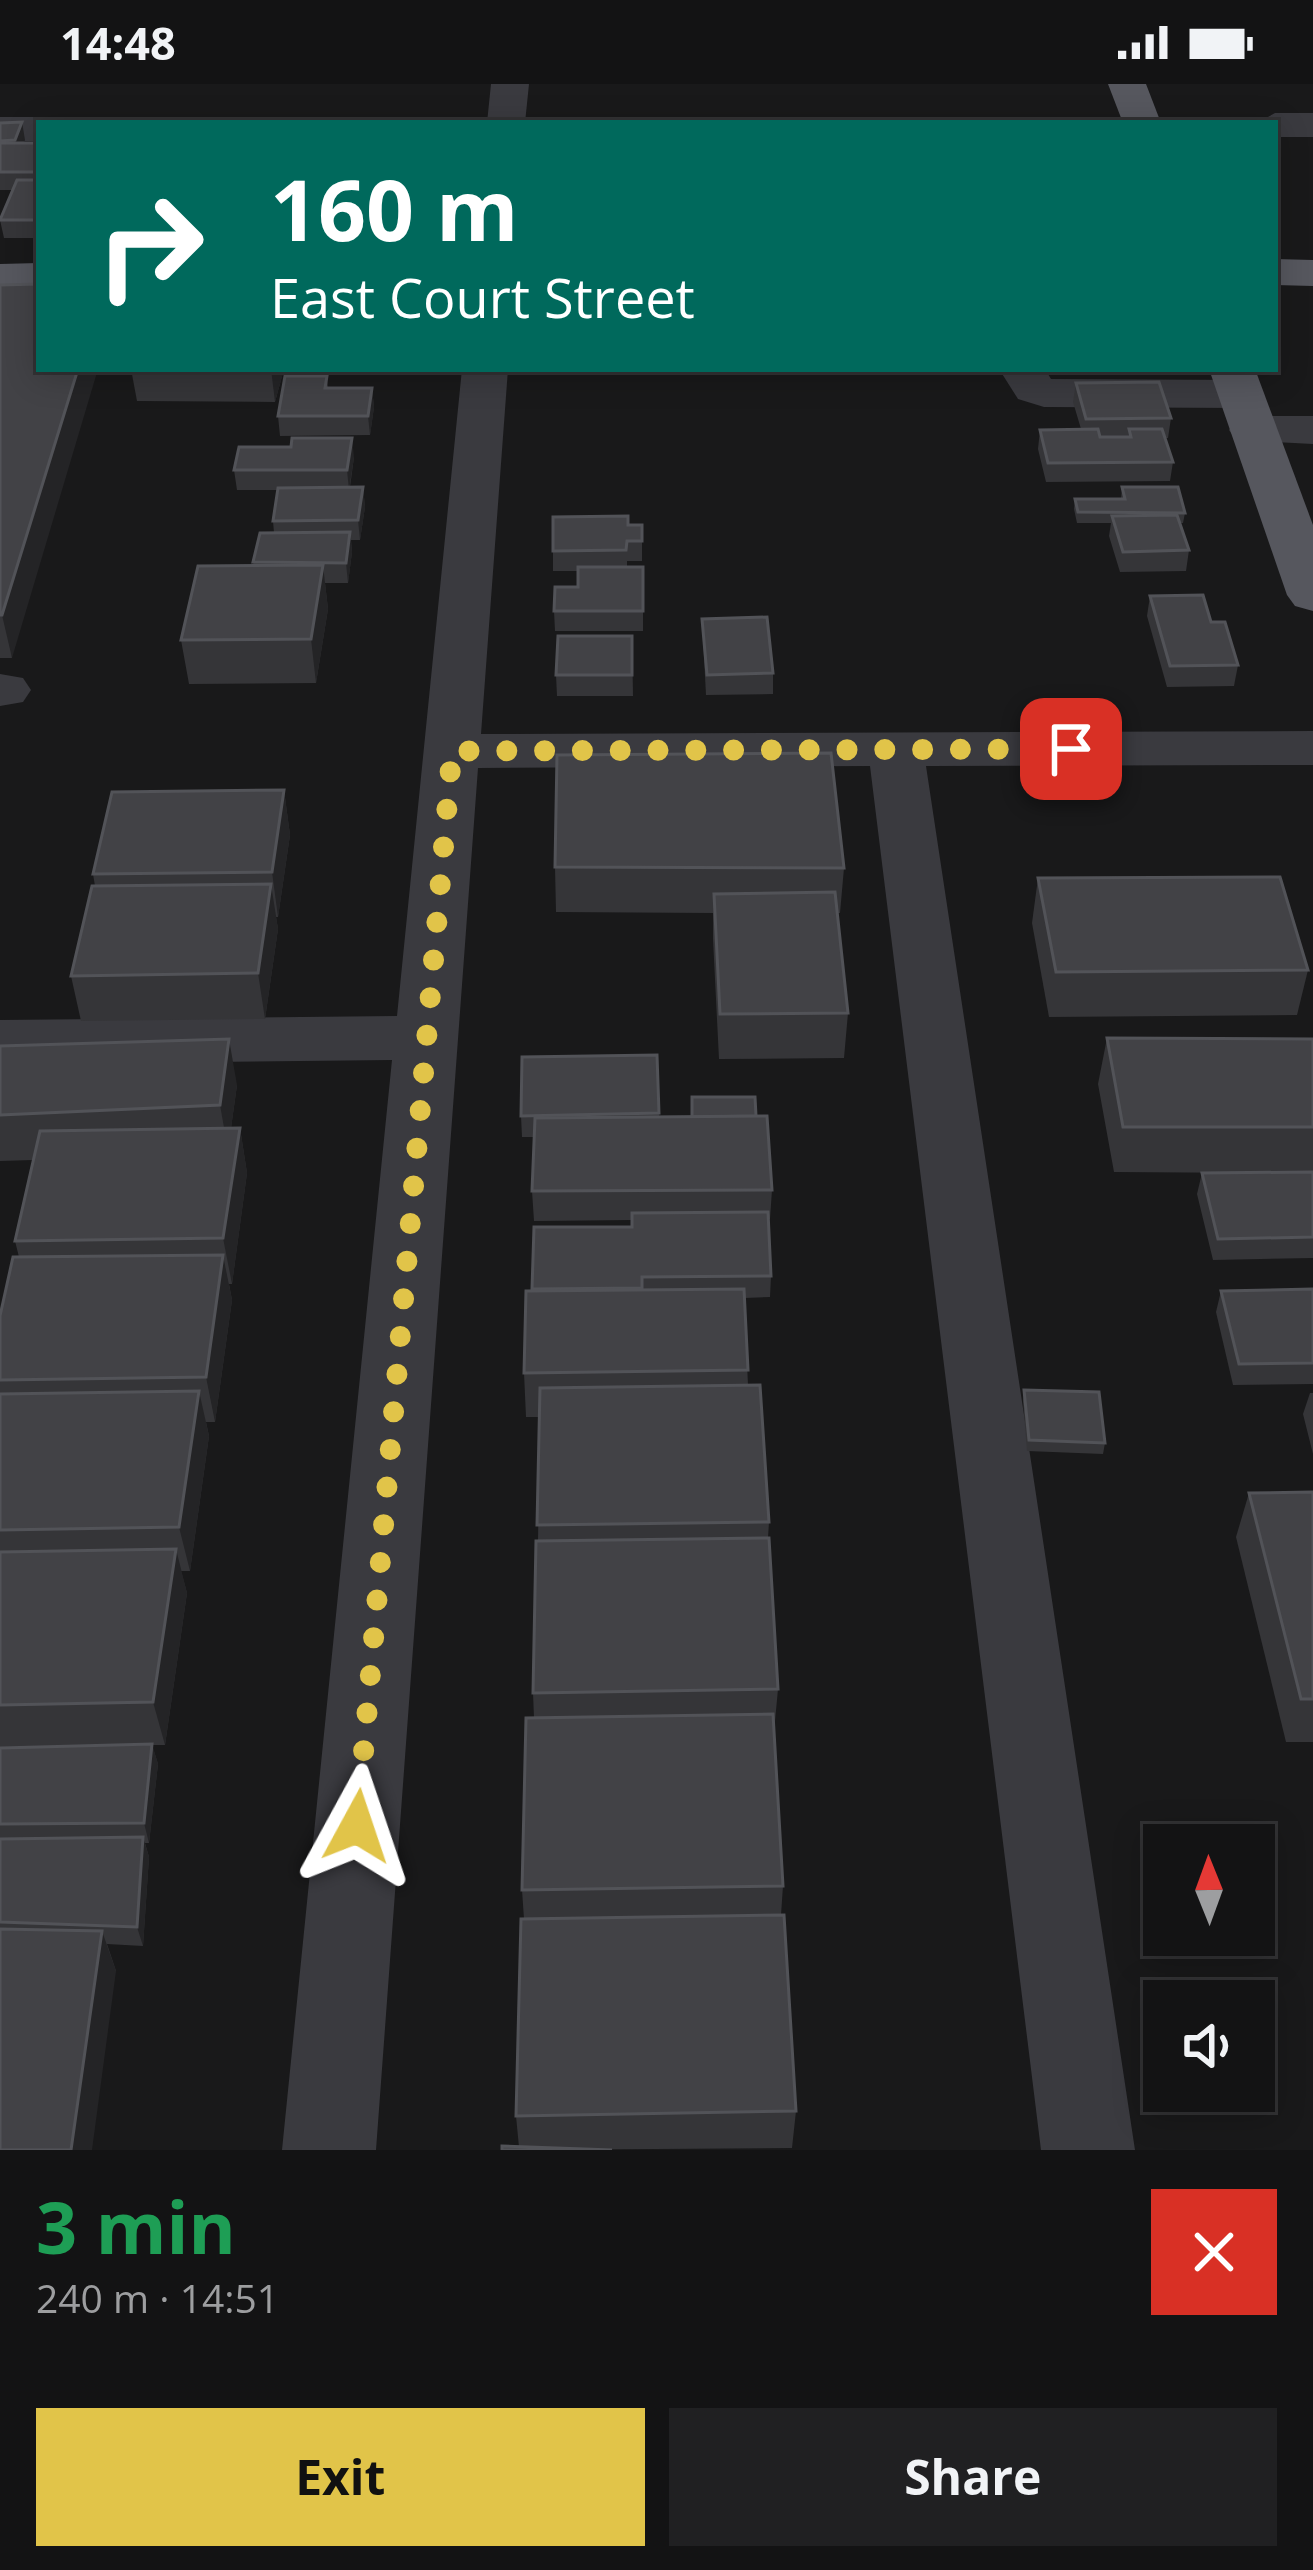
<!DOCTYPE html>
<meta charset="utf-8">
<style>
:root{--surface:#131314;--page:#202022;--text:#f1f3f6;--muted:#9d9ea0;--line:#323234;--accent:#e1c449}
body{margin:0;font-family:"Open Sans",sans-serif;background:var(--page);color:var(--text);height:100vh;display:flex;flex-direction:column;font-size:45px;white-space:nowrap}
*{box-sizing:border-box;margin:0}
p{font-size:39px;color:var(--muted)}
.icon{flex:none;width:66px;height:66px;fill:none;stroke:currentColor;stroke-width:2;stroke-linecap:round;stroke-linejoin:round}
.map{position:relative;height:2066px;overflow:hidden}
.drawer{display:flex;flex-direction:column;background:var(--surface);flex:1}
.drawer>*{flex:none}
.guide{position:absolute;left:36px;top:36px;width:1242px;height:252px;border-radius:0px;box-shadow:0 6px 30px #0003,0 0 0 3px var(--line);background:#00695c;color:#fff;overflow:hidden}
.needle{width:78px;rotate:359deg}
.buttons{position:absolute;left:1143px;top:1740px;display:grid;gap:24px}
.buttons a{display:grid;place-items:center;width:132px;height:132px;border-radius:0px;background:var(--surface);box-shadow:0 6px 30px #0003,0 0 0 3px var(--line);font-size:60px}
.pin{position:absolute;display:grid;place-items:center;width:102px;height:102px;color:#fff;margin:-51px;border-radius:24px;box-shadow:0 6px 18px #0006}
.me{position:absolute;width:132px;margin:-66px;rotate:5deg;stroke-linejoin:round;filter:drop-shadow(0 0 9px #0008)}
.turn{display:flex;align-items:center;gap:42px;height:252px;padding:0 36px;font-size:54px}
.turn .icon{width:156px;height:156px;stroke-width:2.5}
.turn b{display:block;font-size:84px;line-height:102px}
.round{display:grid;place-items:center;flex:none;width:126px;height:126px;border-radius:0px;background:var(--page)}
.head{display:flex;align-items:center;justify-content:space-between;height:204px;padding:0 36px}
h1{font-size:72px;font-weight:700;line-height:90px;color:#1e9e55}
.button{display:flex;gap:24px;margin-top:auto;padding:24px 36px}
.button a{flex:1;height:138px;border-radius:0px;background:var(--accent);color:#111;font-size:48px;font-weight:700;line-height:138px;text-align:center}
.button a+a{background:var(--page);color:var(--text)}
.status{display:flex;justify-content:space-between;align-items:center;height:84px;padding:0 60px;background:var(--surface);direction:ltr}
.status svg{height:33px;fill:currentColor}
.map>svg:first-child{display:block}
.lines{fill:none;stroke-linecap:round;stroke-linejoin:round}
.minor{fill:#3a3a3f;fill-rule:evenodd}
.major{fill:#56575e;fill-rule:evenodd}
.wall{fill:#353538}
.shaded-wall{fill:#242426}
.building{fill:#424246;stroke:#525358;stroke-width:3}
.route{stroke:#e1c449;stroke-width:21;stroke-dasharray:0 37.8}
</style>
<div class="status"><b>14:48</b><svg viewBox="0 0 49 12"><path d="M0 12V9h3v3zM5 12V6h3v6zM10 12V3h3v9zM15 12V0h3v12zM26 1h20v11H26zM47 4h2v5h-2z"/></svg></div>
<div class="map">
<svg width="1313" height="2066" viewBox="0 0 1313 2066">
<rect width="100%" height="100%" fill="#19191a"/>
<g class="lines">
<!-- minor -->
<g class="minor">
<polygon points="491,0 529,0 525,39 487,39"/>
<polygon points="1275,29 1313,29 1313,53 1275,53 1275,39 1257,39"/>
<polygon points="0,33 39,33 54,39 39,39 39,57 0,57"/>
<polygon points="462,285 508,285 481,650 1313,647 1313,681 926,682 1135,2066 1041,2066 870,682 478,684 376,2066 282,2066 392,976 0,980 0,936 397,932"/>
<polygon points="999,285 1045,285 1051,295 1241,296 1257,300 1264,310 1257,320 1241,324 1044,323 1018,315"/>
<polygon points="1253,332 1313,332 1313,360 1236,356 1229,346 1236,336"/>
<polygon points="0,590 23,594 31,606 23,618 0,622"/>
</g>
<!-- major -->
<g class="major">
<polygon points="1108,0 1146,0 1161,39 1123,39"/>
<polygon points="1275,175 1313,176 1313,202 1275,201"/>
<polygon points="39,179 39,205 0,206 0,180"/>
<polygon points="1209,285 1255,285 1313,441 1313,527 1295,522 1287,511"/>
</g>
</g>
<!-- wall -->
<g class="wall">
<polygon points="22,38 24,59 39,59 39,154 4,154 0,136 13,106 0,106 0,39"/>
<polygon points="0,201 12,574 0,574"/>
<polygon points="131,285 284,285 275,318 137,317"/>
<polygon points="327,292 328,304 372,304 374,323 370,351 280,352 278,332"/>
<polygon points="1076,299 1171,334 1168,354 1165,354 1173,378 1170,397 1046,398 1038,365 1040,346 1081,345 1073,318"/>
<polygon points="354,373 350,403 363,403 365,423 360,456 351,456 352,468 348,499 325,499 328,525 316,599 189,600 181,556 254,482 253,478 274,449 273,437 278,406 237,406 234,386"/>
<polygon points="1122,403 1185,429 1183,439 1179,439 1189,466 1186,487 1120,488 1109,452 1111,439 1077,439 1074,425 1075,415 1121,415"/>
<polygon points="628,441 642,441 642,477 627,477 627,483 643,483 643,547 555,547 554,527 578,503 578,487 553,487 553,467"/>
<polygon points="1150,512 1211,538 1238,581 1234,602 1167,603 1147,532"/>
<polygon points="702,535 773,589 773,610 706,611"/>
<polygon points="632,552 633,612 557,612 556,591"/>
<polygon points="284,706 290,751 278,833 276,833 278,845 265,935 81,937 71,892 95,802 93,790"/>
<polygon points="555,783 844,784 840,829 837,829 848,929 844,974 719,975 713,855 713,829 556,828"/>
<polygon points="1038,794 1308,886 1297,931 1049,933 1032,839"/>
<polygon points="1107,954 1313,955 1313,1174 1213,1176 1197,1110 1202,1089 1264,1089 1114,1088 1098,1000"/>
<polygon points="0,962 237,1001 231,1044 240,1044 247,1089 232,1200 229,1200 232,1216 215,1338 206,1338 209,1352 190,1487 181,1487 187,1509 165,1661 152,1661 158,1680 149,1759 145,1759 149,1773 143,1862 107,1860 116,1887 0,2066 0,1664 75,1662 0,1663 0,1232 19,1173 15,1157 33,1076 0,1077"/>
<polygon points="657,971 659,1033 756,1032 772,1106 770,1135 768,1135 771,1192 770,1213 744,1214 748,1301 769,1438 768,1454 778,1605 774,1648 783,1802 781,1831 796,2027 792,2064 502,2066 519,2063 516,2032 524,1835 522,1806 534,1634 533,1609 538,1457 540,1333 526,1333 524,1289 532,1207 534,1143 632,1143 632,1136 534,1137 532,1107 534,1053 522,1053 521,1032"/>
<polygon points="1313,1205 1313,1300 1233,1301 1216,1228 1221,1207"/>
<polygon points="1024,1306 1105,1359 1103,1370 1027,1367 1023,1317"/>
<polygon points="1310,1309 1313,1309 1313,1370 1303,1330"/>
<polygon points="1313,1408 1313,1658 1286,1658 1236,1453 1249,1409"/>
</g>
<!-- shaded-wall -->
<g class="shaded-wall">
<polygon points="22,38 25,56 18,74 15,56"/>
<polygon points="78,285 98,285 12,574 2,531"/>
<polygon points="271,285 284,285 275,318"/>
<polygon points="372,304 374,323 370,351 368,332"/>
<polygon points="352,354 354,373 349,406 347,386"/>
<polygon points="363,403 365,423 360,456 358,436"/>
<polygon points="350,448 352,468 348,499 346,479"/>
<polygon points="323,481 328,525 316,599 311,555"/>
<polygon points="284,706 290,751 278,833 272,788"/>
<polygon points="271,800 278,845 265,935 258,889"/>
<polygon points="229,955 237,1001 228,1066 220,1021"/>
<polygon points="240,1044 247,1089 232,1200 223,1154"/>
<polygon points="223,1171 232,1216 215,1338 206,1293"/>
<polygon points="199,1307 209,1352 190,1487 179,1443"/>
<polygon points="176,1465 187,1509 165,1661 153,1618"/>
<polygon points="152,1660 158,1680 149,1759 144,1739"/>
<polygon points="143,1753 149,1773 143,1862 137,1843"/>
<polygon points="102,1847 116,1887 92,2066 71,2066"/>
</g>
<!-- building -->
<g class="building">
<polygon points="22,38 15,56 0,57 0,39"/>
<polygon points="0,59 39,59 39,81 37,88 0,88"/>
<polygon points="17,96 39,96 39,136 0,136"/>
<polygon points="39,200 39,285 78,285 2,531 0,531 0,201"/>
<polygon points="285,292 327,292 325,304 372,304 368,332 278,332"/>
<polygon points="1159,298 1171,334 1086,335 1076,299"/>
<polygon points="1098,345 1100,353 1131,353 1129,345 1162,345 1173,378 1048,379 1040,346"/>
<polygon points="292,354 352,354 347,386 234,386 239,363 291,363"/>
<polygon points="363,403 358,436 273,437 278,404"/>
<polygon points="1122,403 1178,403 1185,429 1078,428 1075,415 1125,415"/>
<polygon points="1177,431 1189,466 1123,468 1112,432"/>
<polygon points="628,432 628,441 642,441 642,457 627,457 626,466 553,467 553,433"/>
<polygon points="350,448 346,479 253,478 260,449"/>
<polygon points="323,481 311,555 181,556 198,482"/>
<polygon points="578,483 643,483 643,527 554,527 555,503 578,503"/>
<polygon points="1203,511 1211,538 1225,538 1238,581 1170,582 1150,512"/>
<polygon points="767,533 773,589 707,591 702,535"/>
<polygon points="558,552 632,552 632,591 556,591"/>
<polygon points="831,669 844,784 555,783 557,671"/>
<polygon points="284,706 272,788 93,790 112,708"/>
<polygon points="1280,793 1308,886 1056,888 1038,794"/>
<polygon points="271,800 258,889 71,892 92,802"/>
<polygon points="835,808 848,929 720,930 714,810"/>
<polygon points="1107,954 1313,955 1313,1043 1123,1043"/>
<polygon points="229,955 220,1021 0,1031 0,962"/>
<polygon points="657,971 659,1029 521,1032 522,973"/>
<polygon points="692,1013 755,1013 756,1032 692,1033"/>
<polygon points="767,1032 772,1106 532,1107 535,1034"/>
<polygon points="240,1044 223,1154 15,1157 40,1047"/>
<polygon points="1313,1088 1313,1153 1218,1155 1202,1089"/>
<polygon points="768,1128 771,1192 642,1193 642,1204 532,1205 534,1143 632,1143 632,1129"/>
<polygon points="223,1171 206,1293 0,1296 0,1232 13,1173"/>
<polygon points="744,1205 748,1286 524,1289 526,1207"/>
<polygon points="1313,1205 1313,1279 1239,1280 1221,1207"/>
<polygon points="760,1301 769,1438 537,1441 540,1304"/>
<polygon points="1024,1306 1099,1308 1105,1359 1029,1356"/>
<polygon points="199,1307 179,1443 0,1446 0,1310"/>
<polygon points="1313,1408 1313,1615 1301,1615 1249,1409"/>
<polygon points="769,1454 778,1605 533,1609 536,1457"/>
<polygon points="176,1465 153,1618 0,1621 0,1468"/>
<polygon points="773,1630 783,1802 522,1806 526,1634"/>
<polygon points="152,1660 144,1739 0,1740 0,1664"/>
<polygon points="143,1753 137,1843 0,1838 0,1755"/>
<polygon points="784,1831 796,2027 516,2032 521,1835"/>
<polygon points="0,1845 102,1847 71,2066 0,2066"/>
<polygon points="502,2062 612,2066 502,2066"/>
</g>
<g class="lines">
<!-- route -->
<polyline class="route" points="357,1742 452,667 1071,665"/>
</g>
</svg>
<div class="buttons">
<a><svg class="needle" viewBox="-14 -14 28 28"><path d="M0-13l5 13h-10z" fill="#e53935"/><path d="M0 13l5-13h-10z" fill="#9d9ea0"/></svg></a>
<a><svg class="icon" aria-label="sound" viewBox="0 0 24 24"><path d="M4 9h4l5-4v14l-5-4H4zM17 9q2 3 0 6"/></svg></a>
</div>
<div class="pin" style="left:1071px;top:665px;background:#d93025"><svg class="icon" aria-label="arrive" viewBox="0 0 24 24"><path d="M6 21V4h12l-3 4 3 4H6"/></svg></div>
<svg class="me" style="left:357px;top:1742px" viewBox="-20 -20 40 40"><path d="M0-17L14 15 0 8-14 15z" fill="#e1c449" stroke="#fff" stroke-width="4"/></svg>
<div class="guide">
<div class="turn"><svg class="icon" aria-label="right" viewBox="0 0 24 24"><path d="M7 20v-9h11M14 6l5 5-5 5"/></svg><div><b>160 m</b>East Court Street</div></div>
</div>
</div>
<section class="drawer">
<div class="head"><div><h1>3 min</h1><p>240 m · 14:51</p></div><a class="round" style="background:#d93025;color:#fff"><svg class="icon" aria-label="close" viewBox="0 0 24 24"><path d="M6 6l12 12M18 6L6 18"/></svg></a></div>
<div class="button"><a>Exit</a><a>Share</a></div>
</section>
